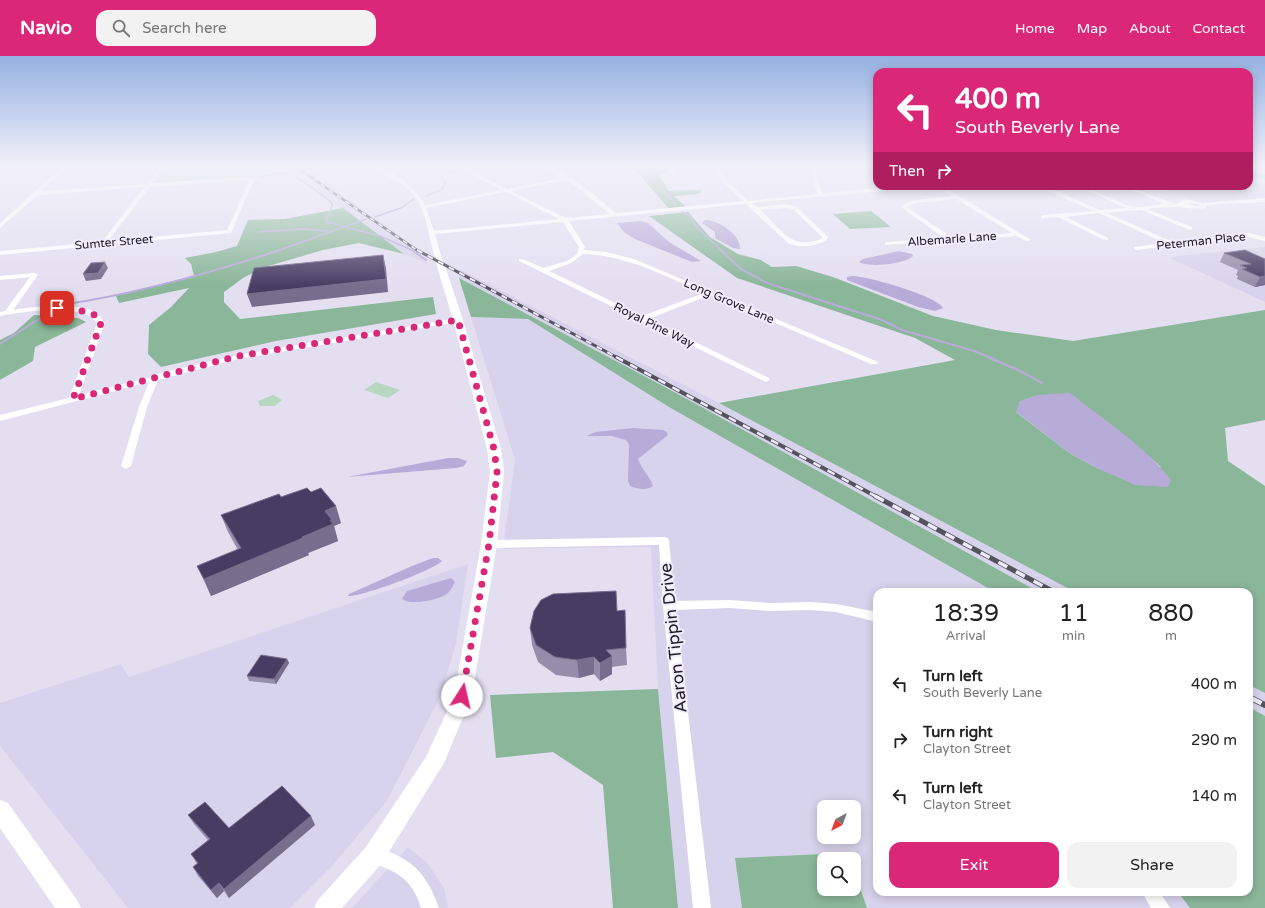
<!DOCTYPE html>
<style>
:root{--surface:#fff;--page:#f2f2f2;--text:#222;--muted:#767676;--accent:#db2777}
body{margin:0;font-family:"Varela Round",sans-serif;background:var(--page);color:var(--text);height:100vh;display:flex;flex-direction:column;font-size:15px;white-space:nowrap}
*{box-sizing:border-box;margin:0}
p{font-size:13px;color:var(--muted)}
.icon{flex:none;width:22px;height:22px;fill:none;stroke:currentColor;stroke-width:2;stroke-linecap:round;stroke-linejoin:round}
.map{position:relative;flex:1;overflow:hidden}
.panel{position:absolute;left:873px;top:532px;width:380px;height:308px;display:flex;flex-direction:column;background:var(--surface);border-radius:12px;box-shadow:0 2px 10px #0003}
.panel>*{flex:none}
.top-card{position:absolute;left:873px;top:12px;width:380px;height:122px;border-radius:12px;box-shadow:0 2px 10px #0003;background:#db2777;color:#fff;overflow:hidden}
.needle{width:26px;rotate:221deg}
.controls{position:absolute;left:817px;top:744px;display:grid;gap:8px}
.controls a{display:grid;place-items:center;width:44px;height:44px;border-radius:8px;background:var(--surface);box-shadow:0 2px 10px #0003;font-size:20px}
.pin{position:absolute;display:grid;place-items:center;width:34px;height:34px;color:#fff;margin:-17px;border-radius:8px;box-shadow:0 2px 6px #0006}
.me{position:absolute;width:44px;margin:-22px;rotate:10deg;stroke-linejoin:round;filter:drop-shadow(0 0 3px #0008)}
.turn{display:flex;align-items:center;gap:14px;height:84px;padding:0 16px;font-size:18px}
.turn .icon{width:52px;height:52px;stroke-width:2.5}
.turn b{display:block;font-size:28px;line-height:34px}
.then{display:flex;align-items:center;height:38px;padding:0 16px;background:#0003;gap:8px;font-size:15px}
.eta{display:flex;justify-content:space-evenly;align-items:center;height:68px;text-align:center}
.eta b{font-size:24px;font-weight:600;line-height:28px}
.cta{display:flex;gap:8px;margin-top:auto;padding:8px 16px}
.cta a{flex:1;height:46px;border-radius:12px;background:var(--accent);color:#fff;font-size:16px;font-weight:600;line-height:46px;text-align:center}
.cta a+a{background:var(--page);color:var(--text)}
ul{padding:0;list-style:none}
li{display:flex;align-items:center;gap:12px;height:56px;padding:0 16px}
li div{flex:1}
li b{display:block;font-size:15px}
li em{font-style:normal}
header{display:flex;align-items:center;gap:24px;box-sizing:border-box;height:56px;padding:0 20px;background:var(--accent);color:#fff}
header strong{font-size:19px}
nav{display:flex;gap:22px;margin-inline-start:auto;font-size:14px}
.search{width:280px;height:36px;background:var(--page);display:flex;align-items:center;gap:10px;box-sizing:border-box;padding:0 14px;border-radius:12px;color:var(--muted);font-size:15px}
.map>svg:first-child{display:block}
.built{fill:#d8d3ec;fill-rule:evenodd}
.green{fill:#b7d7c1}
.forest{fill:#8ab699;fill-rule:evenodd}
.water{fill:#b7acd8}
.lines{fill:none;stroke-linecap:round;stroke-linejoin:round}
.stream-far2{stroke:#b7acd8;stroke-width:1.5}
.stream-far1{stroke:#b7acd8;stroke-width:2}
.stream{stroke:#b7acd8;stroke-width:2.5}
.street{fill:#fff;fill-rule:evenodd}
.secondary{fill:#fff;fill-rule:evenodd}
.primary{fill:#79e5b3;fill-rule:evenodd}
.rail-far4-casing{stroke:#54525b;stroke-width:2.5}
.rail-far3-casing{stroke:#54525b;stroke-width:3}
.rail-far2-casing{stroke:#54525b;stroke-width:4}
.rail-far1-casing{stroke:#54525b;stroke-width:5}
.rail-casing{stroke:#54525b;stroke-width:6}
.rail-far4{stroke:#f0ecfe;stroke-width:1.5;stroke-dasharray:5;stroke-linecap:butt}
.rail-far3{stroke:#f0ecfe;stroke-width:2;stroke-dasharray:6;stroke-linecap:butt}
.rail-far2{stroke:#f0ecfe;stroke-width:2.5;stroke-dasharray:8;stroke-linecap:butt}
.rail-far1{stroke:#f0ecfe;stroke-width:3.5;stroke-dasharray:10;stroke-linecap:butt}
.rail{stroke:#f0ecfe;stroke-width:4.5;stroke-dasharray:14;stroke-linecap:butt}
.wall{fill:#958eaa}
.shaded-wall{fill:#766e8d}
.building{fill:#473d62;stroke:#766e8d}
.route{stroke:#db2777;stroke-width:7;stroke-dasharray:0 12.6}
.labels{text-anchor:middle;stroke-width:4;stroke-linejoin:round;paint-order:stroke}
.far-street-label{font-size:12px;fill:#1c1b21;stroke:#f0ecfe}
.near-street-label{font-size:17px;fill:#1c1b21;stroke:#f0ecfe}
</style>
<header>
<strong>Navio</strong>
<div class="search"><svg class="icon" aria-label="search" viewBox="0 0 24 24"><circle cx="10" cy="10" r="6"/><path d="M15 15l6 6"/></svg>Search here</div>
<nav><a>Home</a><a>Map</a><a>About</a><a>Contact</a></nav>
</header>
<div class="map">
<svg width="1265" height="852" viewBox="0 0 1265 852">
<rect width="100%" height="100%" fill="#e3dff1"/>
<!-- built -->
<g class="built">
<polygon points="284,111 303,111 417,192 428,208 404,198"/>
<polygon points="1249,121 1265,129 1265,142 1203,147 1156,130 1249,130"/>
<polygon points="1265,191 1265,246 1170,202 1177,200"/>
<polygon points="459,213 719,347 1075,536 1039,536 665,331 459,222"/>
<path d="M471,261L528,263L669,351L995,536H877V836H1178L1190,852H867L854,814V803H850L848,797L735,802L742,852H678L658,633L651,491L503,493L515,404ZM824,751H854V781H824Z"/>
<polygon points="468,508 456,588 440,641 387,745 332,810 290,852 128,852 0,690 0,647 121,608 129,621"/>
<polygon points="1249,629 1265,637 1265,660 1249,651"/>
<polygon points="408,791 428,808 444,832 448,852 352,852"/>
</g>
<!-- green -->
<g class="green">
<polygon points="166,111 280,111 255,120 156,127"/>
<polygon points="376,326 400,334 388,342 364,334"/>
<polygon points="273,339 282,344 275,350 260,350 258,345"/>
</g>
<!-- forest -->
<g class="forest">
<polygon points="633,111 665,111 667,116 659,119 669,135 699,134 702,136 697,138 674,140 686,151 670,154"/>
<polygon points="343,152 404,198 359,187 323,194 265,211 243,222 224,236 224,246 240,263 433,241 436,258 276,285 161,311 148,298 149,269 171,251 189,232 119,247 116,240 194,220 191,208 185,202 216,196 237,190 248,164 285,163"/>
<polygon points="871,155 891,171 850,173 833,158"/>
<path d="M688,156L710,181L738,198L761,204L772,211L796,210L833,221L933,260L996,274L1073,285L1265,254V364L1225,372L1228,405L1265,430V637L1249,629V536H1075L719,347L955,304L915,282L737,222L649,160ZM1020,345L1133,387L1161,411L1099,413L1071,398L1017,357Z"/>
<polygon points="459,222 665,331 1039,536 995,536 669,351 528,263 471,261"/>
<polygon points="34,259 78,262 86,266 35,291 33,305 0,324 0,284 14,277"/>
<polygon points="658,633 678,852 613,852 603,729 553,696 496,702 490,639"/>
<polygon points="1249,651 1265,660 1265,852 1190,852 1178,836 1249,836"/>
<polygon points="848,797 850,803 824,803 824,833 854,833 854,814 867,852 742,852 735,802"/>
</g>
<!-- water -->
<g class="water">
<path d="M705,164C718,164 741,178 740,193L733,192L715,182V176L702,167Z"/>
<polygon points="640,165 648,167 669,186 701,205 692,206 635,183 624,176 617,167"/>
<path d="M899,195L912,198L913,200C905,208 869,212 859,206L863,203Z"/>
<path d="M852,220C867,220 937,240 943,252L935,255L918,251L847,224V221Z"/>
<path d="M1070,337C1104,364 1145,390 1171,424L1168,431L1135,429L1099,413L1071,398L1016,356L1020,345L1037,339Z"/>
<path d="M633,372L663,374L667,376L668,379L638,403C641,413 650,420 653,430C645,435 639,433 630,430L628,425L629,388L626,384L612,380H587L588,379L596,376Z"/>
<polygon points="448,402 458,402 467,405 464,410 456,412 347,421"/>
<path d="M433,502H438L442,505C434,514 361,541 348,540L349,538L412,510Z"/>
<path d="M451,522L455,526C453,530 451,534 448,537C440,544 410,550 402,543L407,535Z"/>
</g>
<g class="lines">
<!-- stream-far2 -->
<g class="stream-far2">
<polyline points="283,111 330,145 332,148 330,158 326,162 327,166 380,180 414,195"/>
<polyline points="639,111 660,130 678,152"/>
<polyline points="469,112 478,111"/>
<polyline points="260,121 274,118 292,118"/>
<polyline points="426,140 441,134 446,126 442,122 442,117 462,114"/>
<polyline points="682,156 689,160 696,170 722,195"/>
<polyline points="375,161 401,152 414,143"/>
<polyline points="258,176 303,173 328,175"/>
<polyline points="277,195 366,163"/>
</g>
<!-- stream-far1 -->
<g class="stream-far1">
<polyline points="412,194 426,204"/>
<polyline points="721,194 741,213 767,227 882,264 902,274 974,295 991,302"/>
<path d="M67,248C140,237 210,217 280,194"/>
<polyline points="0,288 53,254"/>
</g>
<!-- stream -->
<polyline class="stream" points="988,301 1022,316 1042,327"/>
<!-- street -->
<g class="street">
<path d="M62,111H67L41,135L147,128L160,111H164L152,127L248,121L254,124L231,177L0,199V195L102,186L144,131L38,139L0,172V167ZM247,124L249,125L227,174L108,185L150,131Z"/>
<path d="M375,111C393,111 417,134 425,149L501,134L458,111H463L507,133L562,122L542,111C563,109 600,144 616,157L743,145L723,126L714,111H718L726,124L748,145L817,138L811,111H815L822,137L899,130H918L915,132L752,147L757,151L787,148L797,151L828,181L826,185C814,190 800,193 788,187L746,148L569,165L585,191L584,194L607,196L634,203L878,306L877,308H871L710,239L648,263L769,322L770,324L766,326L519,205V203H523L543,212L567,205L577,198L579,191L563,166L435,178L443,207L438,208C427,185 430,158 412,137C402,125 384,121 375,111ZM567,124L610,158L566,162L511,135ZM506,136L559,163L434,175L426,152ZM787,152L793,153L822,181L821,183C790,195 781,172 760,154ZM583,198C626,199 665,220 704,237L642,260L549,215L571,207Z"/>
<polygon points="667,111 671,111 678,121 674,121"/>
<path d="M936,130H943L1031,184L1026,185L1017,180L885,189V187L887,186L944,182L901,151L902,149L915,144L952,140ZM956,143L1012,177L951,181L907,151L916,147Z"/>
<path d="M1077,130H1084L1126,149L1138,151L1164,148L1123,130H1130L1172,147L1179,148V146L1186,143L1203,147L1265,142V146L1206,149V152C1194,154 1185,151 1173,151C1165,151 1156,152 1147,153L1192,171V173L1190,174L1141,154L1107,157L1173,186L1249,177L1265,181V185L1249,181L1136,194L1134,193V191L1165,187L1099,157L1066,161L1108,182V184H1104L1058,161L1041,162V160L1043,159L1093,155L1048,135V133L1050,132L1100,154L1126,152ZM1186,147L1198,148L1200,150H1195Z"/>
<path d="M35,217L38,219L13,254C32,251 86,245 99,259C101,261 103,265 105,267L79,339L151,321L152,319L238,299L458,262L462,264L458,266L238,303L158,324L147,351L131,410L126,413L121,410L139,351L149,326L0,365V359L69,342L97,267C83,246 22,256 0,260V256L5,255L30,221L0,224V220Z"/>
<polygon points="664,481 668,482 669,485 675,545 730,544 770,547 810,546 836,548 877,556 877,566 836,556 810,554 770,555 730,552 676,554 711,852 693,852 663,550 659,489 489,492 485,491 483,488 485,485 489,484"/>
<path d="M374,791C411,801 426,816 439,852H421C411,820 396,816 368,805L366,799L368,793Z"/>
<polygon points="1142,836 1160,836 1170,852 1151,852"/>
</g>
<!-- secondary -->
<g class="secondary">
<polygon points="440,204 444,207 463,264 501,393 504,416 497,488 472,640 444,707 382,807 342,852 314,852 318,844 366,791 426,701 454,640 481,488 490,416 487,393 453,264 436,207"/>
<polygon points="0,744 8,747 77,844 81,852 55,852 0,772"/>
</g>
<!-- primary -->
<polygon class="primary" points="1249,113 1265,119 1265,124 1249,118"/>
<defs>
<polyline id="rail-far4" points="296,111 418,195"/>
<polyline id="rail-far3" points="417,194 618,302"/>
<polyline id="rail-far2" points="616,301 877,441"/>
<polyline id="rail-far1" points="875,440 1054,536"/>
<polyline id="rail" points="1249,641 1265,649"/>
</defs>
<!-- rail-far4 casing -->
<use href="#rail-far4" class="rail-far4-casing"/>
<!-- rail-far3 casing -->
<use href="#rail-far3" class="rail-far3-casing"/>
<!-- rail-far2 casing -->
<use href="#rail-far2" class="rail-far2-casing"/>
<!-- rail-far1 casing -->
<use href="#rail-far1" class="rail-far1-casing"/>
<!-- rail casing -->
<use href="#rail" class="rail-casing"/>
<!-- rail-far4 -->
<use href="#rail-far4" class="rail-far4"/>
<!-- rail-far3 -->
<use href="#rail-far3" class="rail-far3"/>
<!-- rail-far2 -->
<use href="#rail-far2" class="rail-far2"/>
<!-- rail-far1 -->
<use href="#rail-far1" class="rail-far1"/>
<!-- rail -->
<use href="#rail" class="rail"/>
</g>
<!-- wall -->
<g class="wall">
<polygon points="1245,194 1265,229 1255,231 1237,223 1238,220 1236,219 1238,214 1220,206 1224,197"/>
<polygon points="311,436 341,467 334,470 338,485 308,497 309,499 211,540 205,527 197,510 238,494 228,476 221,459 281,441"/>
<polygon points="617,555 626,592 627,609 612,611 612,618 600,625 594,618 579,622 556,619 538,606 532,589 530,572"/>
<polygon points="287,603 289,607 276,628 249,625 247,620"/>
<polygon points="188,759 229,772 315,769 229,842 224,835 217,842 198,820 193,811 197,808 191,798 208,784 194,768"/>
</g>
<!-- shaded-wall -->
<g class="shaded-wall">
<polygon points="383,199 386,212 388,236 252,251 247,238"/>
<polygon points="105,206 108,212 101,223 86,225 83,218"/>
<polygon points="1265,220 1265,229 1255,231 1260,221"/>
<polygon points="336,450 341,467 334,470 338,485 308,497 309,499 211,540 204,523 302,481 325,455"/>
<polygon points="612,600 612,618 600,625 600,607"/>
<polygon points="594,601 594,618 579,622 577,604"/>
<polygon points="287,603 289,607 276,628 274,623"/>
<polygon points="311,760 315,769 229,842 224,833"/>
<polygon points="219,827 224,835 217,842 211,834"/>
</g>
<!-- building -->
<g class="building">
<polygon points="1245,194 1265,203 1265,220 1260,221 1242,213 1247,212 1240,209 1251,208 1224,197"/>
<polygon points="383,199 386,223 247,238 254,212"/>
<polygon points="105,206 98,217 83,218 91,207"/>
<polygon points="307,432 311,436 321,432 336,450 325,455 332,464 330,464 333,468 302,481 303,482 204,523 197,510 241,492 221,459 279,438 281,441"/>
<polygon points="616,535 617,555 625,554 626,592 606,594 612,600 600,607 594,601 577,604 555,601 536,589 530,572 534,555 541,544 553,538"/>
<polygon points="261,599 287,603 274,623 247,620"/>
<polygon points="282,730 311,760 224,833 219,827 211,834 193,811 198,807 191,798 210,783 188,759 205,746 229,772"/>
</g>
<!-- sky -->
<linearGradient id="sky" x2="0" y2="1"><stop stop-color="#94b1e2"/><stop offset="0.48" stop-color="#f2f1f9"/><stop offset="1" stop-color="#f2f1f9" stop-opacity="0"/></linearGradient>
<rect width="1265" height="230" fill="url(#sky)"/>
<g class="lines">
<!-- route -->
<path class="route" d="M57,252C68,253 99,254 101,267L73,343L238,300L458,264L494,393L497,416L489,488L462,640"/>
</g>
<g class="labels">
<!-- far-street labels -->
<g class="far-street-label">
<text transform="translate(952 183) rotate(-4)" y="4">Albemarle Lane</text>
<text transform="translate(1201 185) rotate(-6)" y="4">Peterman Place</text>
<text transform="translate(114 186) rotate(-5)" y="4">Sumter Street</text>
<text transform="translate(729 245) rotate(23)" y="4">Long Grove Lane</text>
<text transform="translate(654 269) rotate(26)" y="4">Royal Pine Way</text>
</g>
<!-- near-street labels -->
<g class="near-street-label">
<text transform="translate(673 582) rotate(-96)" y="6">Aaron Tippin Drive</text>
</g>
</g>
</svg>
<div class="controls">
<a><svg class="needle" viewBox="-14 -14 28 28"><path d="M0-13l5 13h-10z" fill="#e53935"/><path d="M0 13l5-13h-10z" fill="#767676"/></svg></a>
<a><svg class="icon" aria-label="search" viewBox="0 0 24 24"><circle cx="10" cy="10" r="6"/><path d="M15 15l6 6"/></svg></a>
</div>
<div class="pin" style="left:57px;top:252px;background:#d93025"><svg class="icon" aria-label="arrive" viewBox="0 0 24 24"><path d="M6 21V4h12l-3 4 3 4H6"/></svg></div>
<svg class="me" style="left:462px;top:640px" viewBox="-20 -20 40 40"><circle r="19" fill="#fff"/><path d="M0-13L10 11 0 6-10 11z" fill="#db2777"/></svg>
<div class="top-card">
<div class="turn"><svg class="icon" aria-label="left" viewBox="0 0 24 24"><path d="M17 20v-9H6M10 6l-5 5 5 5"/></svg><div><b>400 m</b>South Beverly Lane</div></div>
<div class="then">Then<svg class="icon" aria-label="right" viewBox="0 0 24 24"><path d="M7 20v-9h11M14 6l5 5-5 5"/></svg></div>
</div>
<section class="panel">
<div class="eta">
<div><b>18:39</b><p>Arrival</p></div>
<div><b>11</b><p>min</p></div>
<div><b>880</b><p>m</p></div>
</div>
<ul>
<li><svg class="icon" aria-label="left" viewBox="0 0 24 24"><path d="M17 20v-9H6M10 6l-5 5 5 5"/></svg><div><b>Turn left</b><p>South Beverly Lane</p></div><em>400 m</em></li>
<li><svg class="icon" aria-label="right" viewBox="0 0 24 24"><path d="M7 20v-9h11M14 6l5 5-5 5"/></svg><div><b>Turn right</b><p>Clayton Street</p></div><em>290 m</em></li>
<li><svg class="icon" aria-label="left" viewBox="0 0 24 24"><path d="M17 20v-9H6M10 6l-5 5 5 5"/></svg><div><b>Turn left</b><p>Clayton Street</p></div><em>140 m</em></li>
</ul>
<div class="cta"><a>Exit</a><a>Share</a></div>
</section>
</div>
